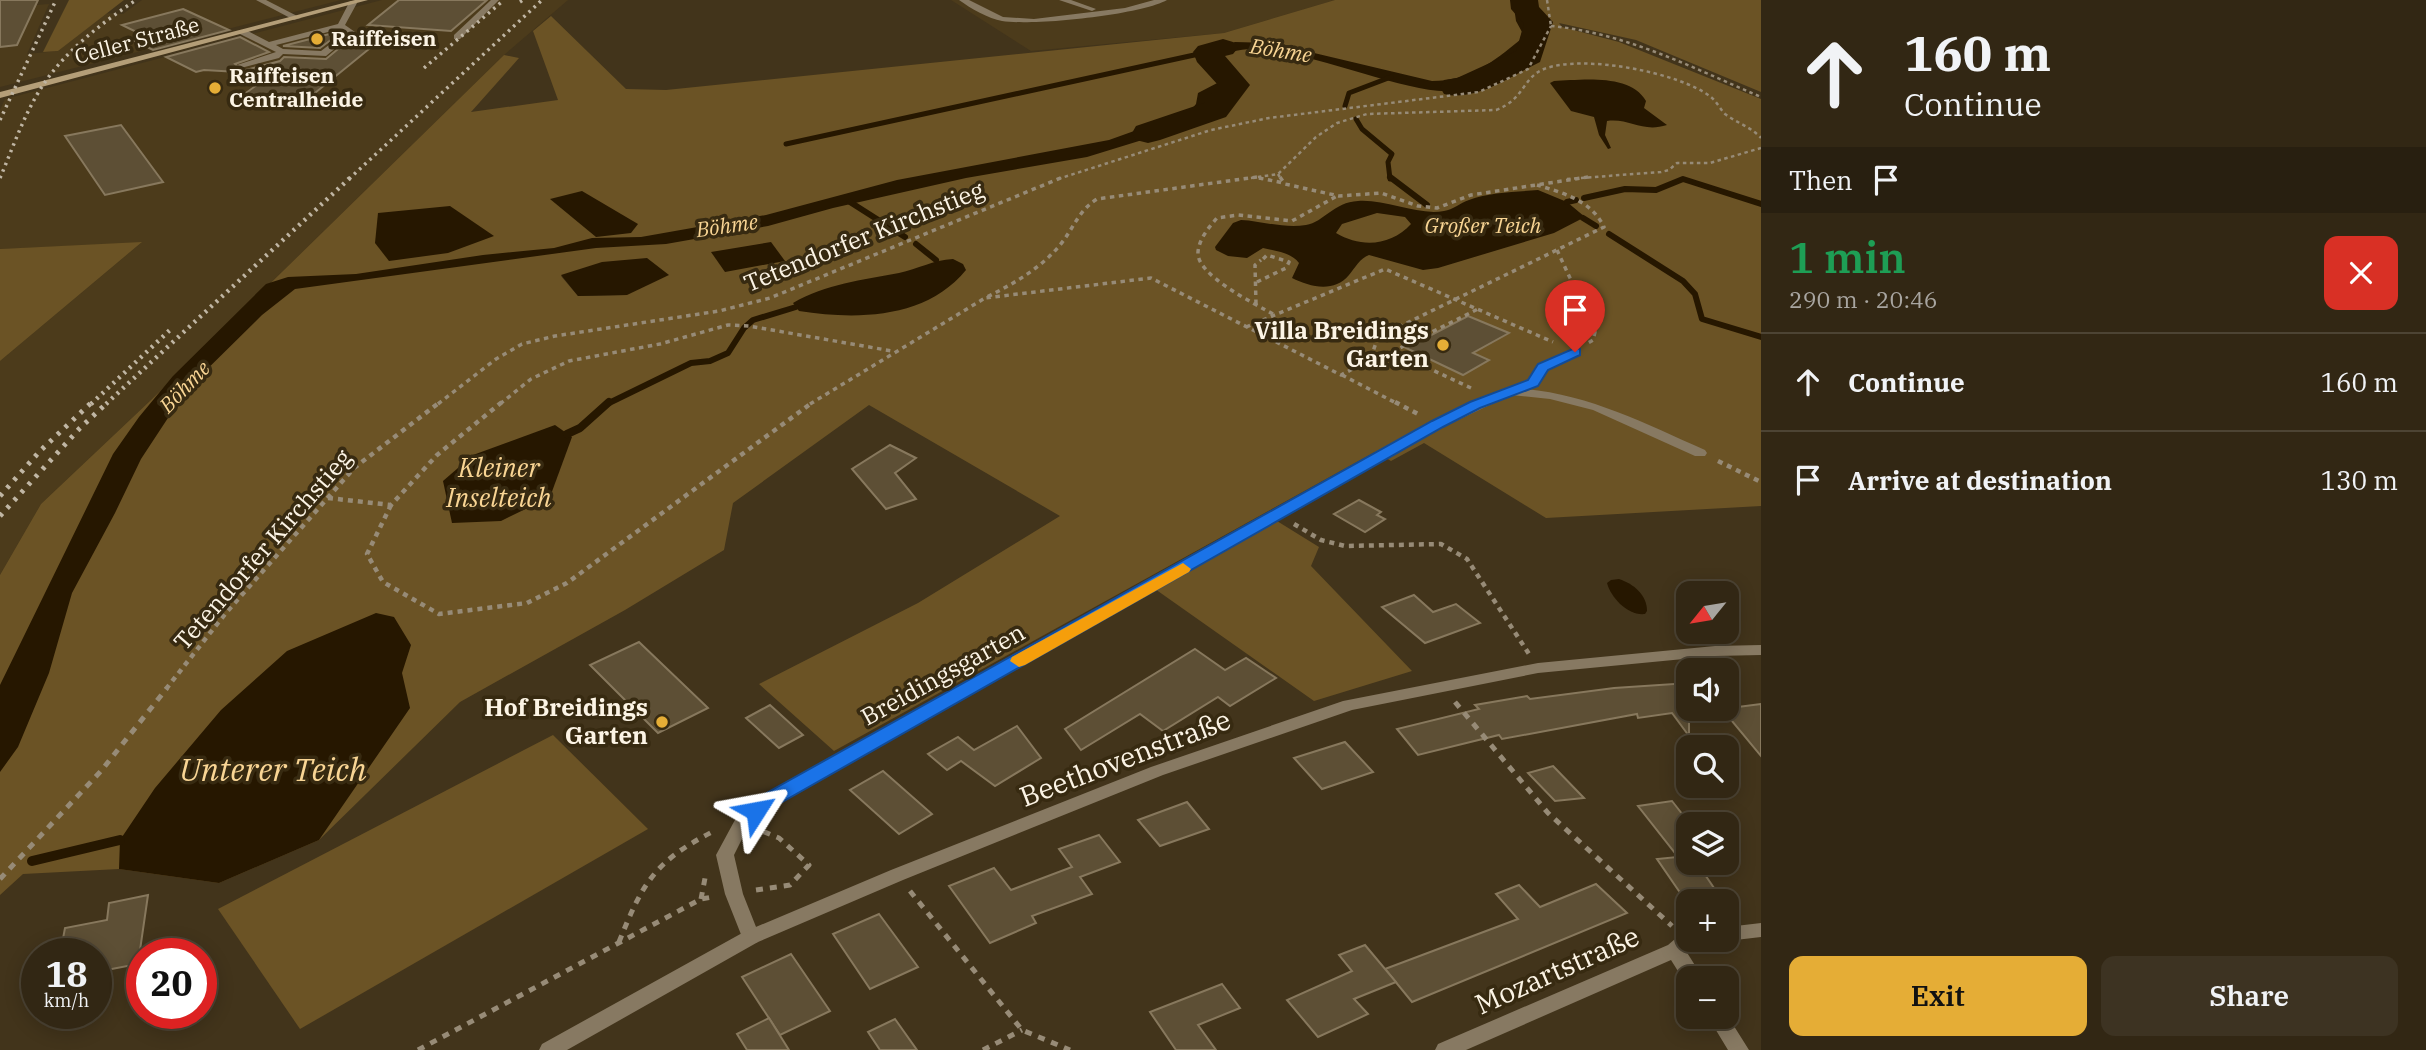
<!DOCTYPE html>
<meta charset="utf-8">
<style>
:root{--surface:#322714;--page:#3d3322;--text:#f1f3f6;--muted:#a8a5a0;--line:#4d4434;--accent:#e5ad36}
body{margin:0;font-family:"IBM Plex Serif",serif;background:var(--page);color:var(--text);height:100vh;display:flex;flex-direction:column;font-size:26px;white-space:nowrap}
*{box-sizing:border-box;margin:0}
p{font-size:23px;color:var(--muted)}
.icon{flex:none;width:38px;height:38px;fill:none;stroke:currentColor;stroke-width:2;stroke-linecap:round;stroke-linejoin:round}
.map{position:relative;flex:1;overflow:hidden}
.details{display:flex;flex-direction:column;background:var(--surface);width:665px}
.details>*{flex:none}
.banner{background:#322714;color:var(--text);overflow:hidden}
.needle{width:46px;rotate:240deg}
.buttons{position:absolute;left:1676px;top:581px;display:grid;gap:14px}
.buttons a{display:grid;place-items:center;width:63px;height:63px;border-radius:14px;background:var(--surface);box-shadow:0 4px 18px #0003,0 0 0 2px var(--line);font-size:35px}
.speed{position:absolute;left:21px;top:938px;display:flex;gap:14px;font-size:35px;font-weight:700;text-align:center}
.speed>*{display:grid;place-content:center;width:91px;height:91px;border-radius:50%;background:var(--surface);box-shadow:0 4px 18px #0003,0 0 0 2px var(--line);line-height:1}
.speed small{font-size:18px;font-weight:400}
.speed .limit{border:10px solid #d22;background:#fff;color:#111}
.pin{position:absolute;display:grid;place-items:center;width:60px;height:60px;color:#fff;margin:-72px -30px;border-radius:50% 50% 50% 0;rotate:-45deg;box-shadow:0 0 7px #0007}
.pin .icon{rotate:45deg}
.me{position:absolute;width:77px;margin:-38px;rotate:56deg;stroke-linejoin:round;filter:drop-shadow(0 0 5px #0008)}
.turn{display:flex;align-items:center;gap:24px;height:147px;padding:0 28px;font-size:32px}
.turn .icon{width:91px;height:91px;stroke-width:2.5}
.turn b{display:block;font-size:49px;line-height:60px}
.then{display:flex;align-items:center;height:66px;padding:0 28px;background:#0003;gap:14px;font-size:26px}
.round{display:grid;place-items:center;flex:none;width:74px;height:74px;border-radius:14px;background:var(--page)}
.overview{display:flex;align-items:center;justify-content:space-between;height:119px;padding:0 28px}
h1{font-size:42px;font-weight:600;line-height:52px;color:#1e9e55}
.button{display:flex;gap:14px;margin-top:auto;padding:14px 28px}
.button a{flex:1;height:80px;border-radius:14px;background:var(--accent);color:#111;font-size:28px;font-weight:600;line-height:80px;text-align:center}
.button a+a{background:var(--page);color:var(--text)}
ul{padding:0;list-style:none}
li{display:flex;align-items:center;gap:21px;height:98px;padding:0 28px;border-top:2px solid var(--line)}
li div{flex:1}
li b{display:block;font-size:26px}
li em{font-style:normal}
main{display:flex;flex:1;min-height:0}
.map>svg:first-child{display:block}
.built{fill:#4c3b1b}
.green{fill:#6b5325;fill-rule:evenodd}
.water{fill:#261700;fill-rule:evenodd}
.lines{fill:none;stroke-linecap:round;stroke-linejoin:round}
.stream-far3{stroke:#261700;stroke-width:5}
.stream-far2{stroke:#261700;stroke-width:6}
.stream-far1{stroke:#261700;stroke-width:8}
.stream{stroke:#261700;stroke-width:10}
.river{fill:#261700;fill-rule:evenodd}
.building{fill:#5d4f35;stroke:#87785d;stroke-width:2}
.path-far3{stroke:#978b77;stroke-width:2.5;stroke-dasharray:3.5 3.5;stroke-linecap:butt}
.path-far2{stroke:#978b77;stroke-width:3.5;stroke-dasharray:4.5 4.5;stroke-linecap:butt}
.path-far1{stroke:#978b77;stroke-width:4.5;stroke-dasharray:5 5;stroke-linecap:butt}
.path{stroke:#978b77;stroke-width:5;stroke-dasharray:7 7;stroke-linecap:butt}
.service{fill:#877962;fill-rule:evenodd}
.minor{fill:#877962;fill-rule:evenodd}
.secondary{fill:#b49e78;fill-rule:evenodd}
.rail-far2{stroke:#c0b6a4;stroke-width:3.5;stroke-dasharray:2.5 4.5;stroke-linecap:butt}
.rail-far1{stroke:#c0b6a4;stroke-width:4.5;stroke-dasharray:2.5 5;stroke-linecap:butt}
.rail{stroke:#c0b6a4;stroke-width:5;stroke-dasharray:3.5 7;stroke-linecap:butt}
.route{fill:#1a73e8;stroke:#114b97;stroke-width:2}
.slow{fill:#f59e0b}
.poi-dot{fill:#e5ad36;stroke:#372a11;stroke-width:2.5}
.labels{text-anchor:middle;stroke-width:7;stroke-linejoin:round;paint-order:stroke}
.far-poi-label{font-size:21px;font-weight:bold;fill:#fcf4e5;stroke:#372a11;text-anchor:start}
.far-street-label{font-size:21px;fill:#fcf4e5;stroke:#372a11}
.far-water-label{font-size:21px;font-style:italic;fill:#f9d594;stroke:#372a11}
.street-label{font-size:24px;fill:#fcf4e5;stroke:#372a11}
.poi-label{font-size:24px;font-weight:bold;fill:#fcf4e5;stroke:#372a11;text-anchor:end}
.water-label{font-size:26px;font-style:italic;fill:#f9d594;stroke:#372a11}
.near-street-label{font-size:28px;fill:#fcf4e5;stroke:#372a11}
.near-water-label{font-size:32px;font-style:italic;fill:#f9d594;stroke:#372a11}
</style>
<main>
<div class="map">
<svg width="1761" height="1050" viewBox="0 0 1761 1050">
<rect width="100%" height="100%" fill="#42341b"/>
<!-- built -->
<g class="built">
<polygon points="142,0 341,0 0,87 0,8 49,4 27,54 58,51 103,13 123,14"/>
<polygon points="382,0 568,0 504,55 151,400 41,504 0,575 0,361 141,243 0,249 0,110 5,99"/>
<polygon points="951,0 1335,0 1224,33 1031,51"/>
</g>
<!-- green -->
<g class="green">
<polygon points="69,0 124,0 58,51 43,52"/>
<path d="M1335,0H1761V92L1636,40L1559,23L1562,27L1619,42L1761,99V506L1546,518L1424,443L1391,461L1375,452L834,751L759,684L918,603L1060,516L869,405L733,503L724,550L625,610L460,702L319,840L219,883L119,869L23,874L0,895V575L41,504L151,400L504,55L519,58L471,112L558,100L533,31L551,16L626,89L666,90L1224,33ZM561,276L627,295L578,296Z"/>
<polygon points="142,242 0,361 0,249"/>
<polygon points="1277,521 1319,547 1311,566 1412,671 1314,701 1155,589"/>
<polygon points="553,735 648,829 300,1029 218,909"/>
</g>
<!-- water -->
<g class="water">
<path d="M1513,0H1532V7L1542,27C1533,48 1519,61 1500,73C1484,83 1469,90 1450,91C1398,95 1256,25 1221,58L1239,83L1224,94L1211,112L1191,125L1087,157L966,178L833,208L768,226L666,244L596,248L295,289L262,315L187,389L141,459L115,513L72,593L49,673L18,747L0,772V685L113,454L139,417L173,376L266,284L288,277L356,274L483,255L554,248L592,238L641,237L766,215L897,180L1109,140L1190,111L1196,104L1198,93L1223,80L1202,51L1235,42L1272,43L1432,81C1469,81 1493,62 1520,40L1522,32L1516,21Z"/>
<path d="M1554,81C1581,80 1630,73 1646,101L1644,108L1667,125C1642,133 1630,118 1607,121L1605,135L1611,148L1608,149L1599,135L1594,117L1571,111L1550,83Z"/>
<path d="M1538,190L1567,202L1585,217L1554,233L1438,268L1423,270L1369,255C1360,258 1355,268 1349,275C1334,293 1310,287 1292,278L1299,263C1291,252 1275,251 1263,248L1247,258L1228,256L1216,250L1215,247L1233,223L1241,220C1262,221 1285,229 1306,225C1324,222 1334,202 1358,201C1386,199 1418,216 1444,211C1453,210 1460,203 1469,200C1490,192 1516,192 1538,190ZM1377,213L1405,217L1411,224C1391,246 1361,248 1336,233L1342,224Z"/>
<polygon points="582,191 638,224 631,233 596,237 550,199"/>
<polygon points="450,206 494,236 448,253 389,261 375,243 378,213"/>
<polygon points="771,242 785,261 725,272 711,252"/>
<polygon points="647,258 669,275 627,295 578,296 561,275 602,262"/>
<path d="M953,259L963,264L966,270C926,319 857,320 799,311L793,303C826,284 862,280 899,273C918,269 933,260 953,259Z"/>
<polygon points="555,425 572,437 550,497 501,521 452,523 443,481 473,455"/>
<path d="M1619,579C1634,584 1647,595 1647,611L1645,614C1628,616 1611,598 1607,583L1611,580Z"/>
<polygon points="376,613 394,617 411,645 402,673 410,708 319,840 219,883 119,869 120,840 155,788 221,710 287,651"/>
</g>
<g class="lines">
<!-- stream-far3 -->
<g class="stream-far3">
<polyline points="1345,106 1349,93 1391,77"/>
<polyline points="1356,119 1362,129 1392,154 1388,162 1390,179"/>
<polyline points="786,144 1208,52"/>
</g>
<!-- stream-far2 -->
<g class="stream-far2">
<polyline points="1390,177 1427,205"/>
<polyline points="1584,198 1625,189 1656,190 1683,179 1761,204"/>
<polyline points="850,202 905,237"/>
<polyline points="1567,202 1576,200"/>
<polyline points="1583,218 1596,226"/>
<polyline points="1609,234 1683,281 1695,294 1702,319 1761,337"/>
<polyline points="916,244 936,260"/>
<polyline points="607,404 691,363 710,361 728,353 744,328 753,320 796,307"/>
</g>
<!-- stream-far1 -->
<polyline class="stream-far1" points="567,434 580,428 609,402"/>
<!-- stream -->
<polyline class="stream" points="32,861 120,840"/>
<!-- river -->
<g class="river">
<path d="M1510,0H1538L1539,7L1553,22L1540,62C1511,76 1476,102 1444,94L1440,87L1444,80L1457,78L1516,51L1524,24L1511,9Z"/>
<polygon points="1223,39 1233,42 1238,48 1233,54 1225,56 1250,85 1226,117 1160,140 1148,143 1136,140 1132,133 1136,126 1204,103 1218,85 1197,62 1193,52 1198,46"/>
</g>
</g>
<!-- building -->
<g class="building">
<polygon points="0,0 38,0 17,45 0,47"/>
<polygon points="399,0 487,0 451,31 368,25"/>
<polygon points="183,9 229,30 153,50 134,41 147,37 122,25"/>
<polygon points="337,32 339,34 320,48 283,46"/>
<polygon points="240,37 269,52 235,64 242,71 280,61 284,57 326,59 350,39 369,49 310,97 280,95 272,101 239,98 272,74 204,70 196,72 166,57"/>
<polygon points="121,125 163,182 105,195 65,136"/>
<polygon points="1468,316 1509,333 1473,353 1489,360 1463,375 1406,348"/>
<polygon points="890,445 916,458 895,473 916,499 886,509 852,469"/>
<polygon points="1359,500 1381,512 1377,515 1385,519 1365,532 1334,514"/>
<polygon points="1414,595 1433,612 1456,604 1480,623 1425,643 1382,607"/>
<polygon points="639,642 708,708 658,733 590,665"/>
<polygon points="1195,649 1225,670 1246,658 1276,678 1230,706 1218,697 1163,731 1140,714 1081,750 1065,729"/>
<polygon points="1689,683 1689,736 1672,713 1638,718 1637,714 1502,739 1499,735 1418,755 1397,729 1479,709 1475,705 1527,696 1530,699 1614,688"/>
<polygon points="1761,704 1761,756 1722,709"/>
<polygon points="770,705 803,735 779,748 746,718"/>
<polygon points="1017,726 1041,758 995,786 961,761 947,770 928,754 958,737 974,750"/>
<polygon points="1345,742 1373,772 1322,789 1294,758"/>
<polygon points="1553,766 1584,798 1555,801 1528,773"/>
<polygon points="883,771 932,814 899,834 850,790"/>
<polygon points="1672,801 1690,824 1689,863 1697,863 1716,891 1681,894 1657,859 1678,857 1638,806"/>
<polygon points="1187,802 1209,829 1160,846 1138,820"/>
<polygon points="1099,835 1120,862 1080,877 1092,894 1032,916 1036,923 990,943 949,886 994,868 1011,890 1072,867 1059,849"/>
<polygon points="1596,884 1627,913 1412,1002 1385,969 1518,919 1496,894 1519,885 1540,907"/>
<polygon points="148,895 138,964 96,972 96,954 60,954 65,928 107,920 109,903"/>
<polygon points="879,914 918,967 870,989 833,934"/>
<polygon points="1365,945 1396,982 1354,999 1368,1014 1318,1037 1287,1000 1352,971 1339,955"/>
<polygon points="791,954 830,1011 780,1035 742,977"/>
<polygon points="1222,984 1240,1008 1198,1025 1216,1050 1176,1050 1150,1012"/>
<polygon points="769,1018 789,1050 747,1050 737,1034"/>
<polygon points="895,1019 917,1050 880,1050 868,1032"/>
</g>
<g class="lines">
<!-- path-far3 -->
<g class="path-far3">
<polyline points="1547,0 1551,26"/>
<path d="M1551,26C1626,33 1693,68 1761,97"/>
<polyline points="1278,174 1281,179"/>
<polyline points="1259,178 1262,179"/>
<polyline points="1058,179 1211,130 1269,118 1479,92 1528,69 1551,26"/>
<path d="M1244,179L1278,174L1316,137L1337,123L1367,114L1496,110C1524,100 1523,77 1544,69C1582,54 1679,72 1711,97C1717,102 1720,109 1725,114C1737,123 1751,127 1761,138"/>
<polyline points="1567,179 1661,172 1669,170 1677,163 1710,163 1761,148"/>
</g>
<!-- path-far2 -->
<g class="path-far2">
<path d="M1257,177L1097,199C1078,211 1074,228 1060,245C1040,269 1013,284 985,298L1151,278L1341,375L1370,360L1378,337L1604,227C1591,200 1563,193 1537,185"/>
<polyline points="1280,177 1285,184 1339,196 1381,193 1418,206 1437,208 1471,195 1588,177"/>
<polyline points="1259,178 1284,183"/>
<polyline points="1557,250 1595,332 1593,340 1588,343"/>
<polyline points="1257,282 1286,268 1289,262 1267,255 1263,259"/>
<polyline points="1256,304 1255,265 1261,260"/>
<path d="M1273,314C1255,304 1196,275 1198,252C1199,239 1209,227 1217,218L1238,215L1292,221L1337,196"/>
<polyline points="1409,322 1430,332"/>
<polyline points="1246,327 1385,269 1553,342"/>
<polyline points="1342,375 1398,404"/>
<polyline points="1471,388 1398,354 1396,350 1478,309"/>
<polyline points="438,404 496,359 522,344 555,336 719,311 770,298 1063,177"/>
<polyline points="500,404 531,379 569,361 660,344 728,325 749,326 892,351"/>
<polyline points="810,404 985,298"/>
</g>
<!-- path-far1 -->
<g class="path-far1">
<polyline points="1395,402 1418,414"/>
<polyline points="1718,461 1761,482"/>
<polyline points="328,498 391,505 437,455 502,402"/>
<polyline points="391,505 367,554 383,582 439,614 527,603 567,583 813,402"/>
<polyline points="1294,524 1321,540 1345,546 1441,544 1467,559 1529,654"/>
<polyline points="166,689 225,614 354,468 440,402"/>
</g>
<!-- path -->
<g class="path">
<polyline points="1455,702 1548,813 1672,926"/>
<polyline points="0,879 101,771 167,688"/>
<polyline points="756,890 790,885 809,865 779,838 762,831"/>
<polyline points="910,891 1022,1030 1070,1050"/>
<polyline points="701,899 706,873"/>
<path d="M619,942C643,882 655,861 714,831"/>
<polyline points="418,1050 701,899 713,897"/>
<polyline points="983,1050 1022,1030"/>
</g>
<!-- service -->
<g class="service">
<polygon points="491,0 499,0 460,39 454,39 454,35"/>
<path d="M959,0H969L1003,17L1034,19L1125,8L1154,0H1167C1140,15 1034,26 1002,21C989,19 970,8 959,0Z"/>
<polygon points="1059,0 1071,0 1096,9 1092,11"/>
<path d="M350,1L357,3L345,25L355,32L326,56L283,54L279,58L241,68L237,65L276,52L240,34V30H246L269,42L338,24ZM340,29L346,32L321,51L283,49L276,45Z"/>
<path d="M1575,348L1579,349L1581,352L1579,355L1547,370L1537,385L1526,389C1590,395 1646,424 1705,450L1707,453L1705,456H1695L1593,410L1550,399L1511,395L1443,427L776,804L748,827L734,855L743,894L760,937L758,942L751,944L744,942L725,894L716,855L736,818L764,796L1433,421L1472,402L1529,379L1539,364Z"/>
</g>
<!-- minor -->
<g class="minor">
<polygon points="256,0 266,0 301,18 294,20"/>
<polygon points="1761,645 1761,655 1715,656 1538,673 1352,710 1163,775 903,880 758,942 567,1050 539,1050 542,1044 744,932 891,870 1151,767 1343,701 1538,663 1715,646"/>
<polygon points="1761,923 1761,937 1727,941 1722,940 1727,940 1727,927"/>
<polygon points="1689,931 1689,940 1698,940 1686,951 1703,978 1689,978 1689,984 1686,984 1671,960 1466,1050 1435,1050 1438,1044 1668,945 1682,933"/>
<polygon points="1727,1015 1749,1050 1728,1050 1708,1017 1727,1017"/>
</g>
<!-- secondary -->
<polygon class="secondary" points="355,0 368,0 0,98 0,92"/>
<!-- rail-far2 -->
<g class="rail-far2">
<polyline points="520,2 523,0"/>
<polyline points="424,68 504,0"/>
<polyline points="0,120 56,0"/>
<path d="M0,178C12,150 22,120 38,93C61,54 99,25 136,0"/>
<polyline points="349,179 542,0"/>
</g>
<!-- rail-far1 -->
<g class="rail-far1">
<polyline points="91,404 170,330"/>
<polyline points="106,404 351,177"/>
</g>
<!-- rail -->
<g class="rail">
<polyline points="0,496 40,451 92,402"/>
<polyline points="0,516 80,428 108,402"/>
</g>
</g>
<!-- route -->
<path class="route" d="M1575,348L1580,349V355L1548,370L1538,386L1480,408L1443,427L777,805C768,813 761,820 749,817L746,811L763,795L1432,421L1470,402L1528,380L1538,364Z"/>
<!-- slow -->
<polygon class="slow" points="1183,563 1191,569 1189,572 1025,665 1019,667 1010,661 1012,657"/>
<!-- markers -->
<g class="poi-dot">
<circle cx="317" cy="39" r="7"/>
<circle cx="215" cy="88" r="7"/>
<circle cx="1443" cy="345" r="7"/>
<circle cx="662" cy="722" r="7"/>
</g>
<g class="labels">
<!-- far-poi labels -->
<g class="far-poi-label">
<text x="331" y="46">Raiffeisen</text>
<text x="229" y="83">Raiffeisen<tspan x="229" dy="24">Centralheide</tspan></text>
</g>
<!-- far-street labels -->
<g class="far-street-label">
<text transform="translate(137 41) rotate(-15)" y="7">Celler Straße</text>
</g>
<!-- far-water labels -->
<g class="far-water-label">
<text transform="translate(1281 51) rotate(9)" y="7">Böhme</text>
<text transform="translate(727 226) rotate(-8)" y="7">Böhme</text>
<text x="1483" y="233">Großer Teich</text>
<text transform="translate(185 387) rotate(-46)" y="7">Böhme</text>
</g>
<!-- street labels -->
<g class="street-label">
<text transform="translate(864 237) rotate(-22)" y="8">Tetendorfer Kirchstieg</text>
<text transform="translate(263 550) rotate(-49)" y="8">Tetendorfer Kirchstieg</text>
<text transform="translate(943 675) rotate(-29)" y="8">Breidingsgarten</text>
</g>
<!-- poi labels -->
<g class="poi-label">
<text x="1429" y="339">Villa Breidings<tspan x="1429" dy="28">Garten</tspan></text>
<text x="648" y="716">Hof Breidings<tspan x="648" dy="28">Garten</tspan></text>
</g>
<!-- water labels -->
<g class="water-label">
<text x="499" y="477">Kleiner<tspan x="499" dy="30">Inselteich</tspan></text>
</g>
<!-- near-street labels -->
<g class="near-street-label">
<text transform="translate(1125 758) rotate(-21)" y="10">Beethovenstraße</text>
<text transform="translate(1557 970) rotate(-24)" y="10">Mozartstraße</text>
</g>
<!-- near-water labels -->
<g class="near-water-label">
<text x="273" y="781">Unterer Teich</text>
</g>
</g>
</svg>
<div class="buttons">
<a><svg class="needle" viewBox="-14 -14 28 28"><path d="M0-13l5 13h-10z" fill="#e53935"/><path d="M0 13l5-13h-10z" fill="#a8a5a0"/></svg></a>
<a><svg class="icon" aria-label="sound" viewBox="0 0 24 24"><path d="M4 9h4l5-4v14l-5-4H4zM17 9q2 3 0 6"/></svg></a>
<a><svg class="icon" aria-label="search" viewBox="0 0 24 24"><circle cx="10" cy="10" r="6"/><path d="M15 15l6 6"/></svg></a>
<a><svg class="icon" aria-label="layers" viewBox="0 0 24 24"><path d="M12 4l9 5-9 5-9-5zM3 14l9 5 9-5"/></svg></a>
<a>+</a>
<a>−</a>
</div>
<div class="speed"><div>18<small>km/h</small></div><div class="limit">20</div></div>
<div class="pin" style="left:1575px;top:352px;background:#d93025"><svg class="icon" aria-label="arrive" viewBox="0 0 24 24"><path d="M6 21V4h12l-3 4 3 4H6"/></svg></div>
<svg class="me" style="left:756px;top:811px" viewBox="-20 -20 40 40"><path d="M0-17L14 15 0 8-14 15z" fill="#1a73e8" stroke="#fff" stroke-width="4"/></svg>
</div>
<section class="details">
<div class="banner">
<div class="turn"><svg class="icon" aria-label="ahead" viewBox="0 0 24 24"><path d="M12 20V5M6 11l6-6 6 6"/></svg><div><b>160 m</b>Continue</div></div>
<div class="then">Then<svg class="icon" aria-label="arrive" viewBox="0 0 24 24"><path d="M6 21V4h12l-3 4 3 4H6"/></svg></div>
</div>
<div class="overview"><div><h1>1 min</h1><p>290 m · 20:46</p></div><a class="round" style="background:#d93025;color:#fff"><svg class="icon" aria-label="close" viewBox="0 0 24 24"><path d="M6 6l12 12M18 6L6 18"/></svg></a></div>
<ul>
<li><svg class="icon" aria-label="ahead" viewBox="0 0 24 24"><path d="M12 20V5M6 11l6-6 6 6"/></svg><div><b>Continue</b></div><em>160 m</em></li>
<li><svg class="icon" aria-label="arrive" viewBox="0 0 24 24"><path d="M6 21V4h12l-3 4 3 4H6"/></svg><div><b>Arrive at destination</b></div><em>130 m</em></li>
</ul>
<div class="button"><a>Exit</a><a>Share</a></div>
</section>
</main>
